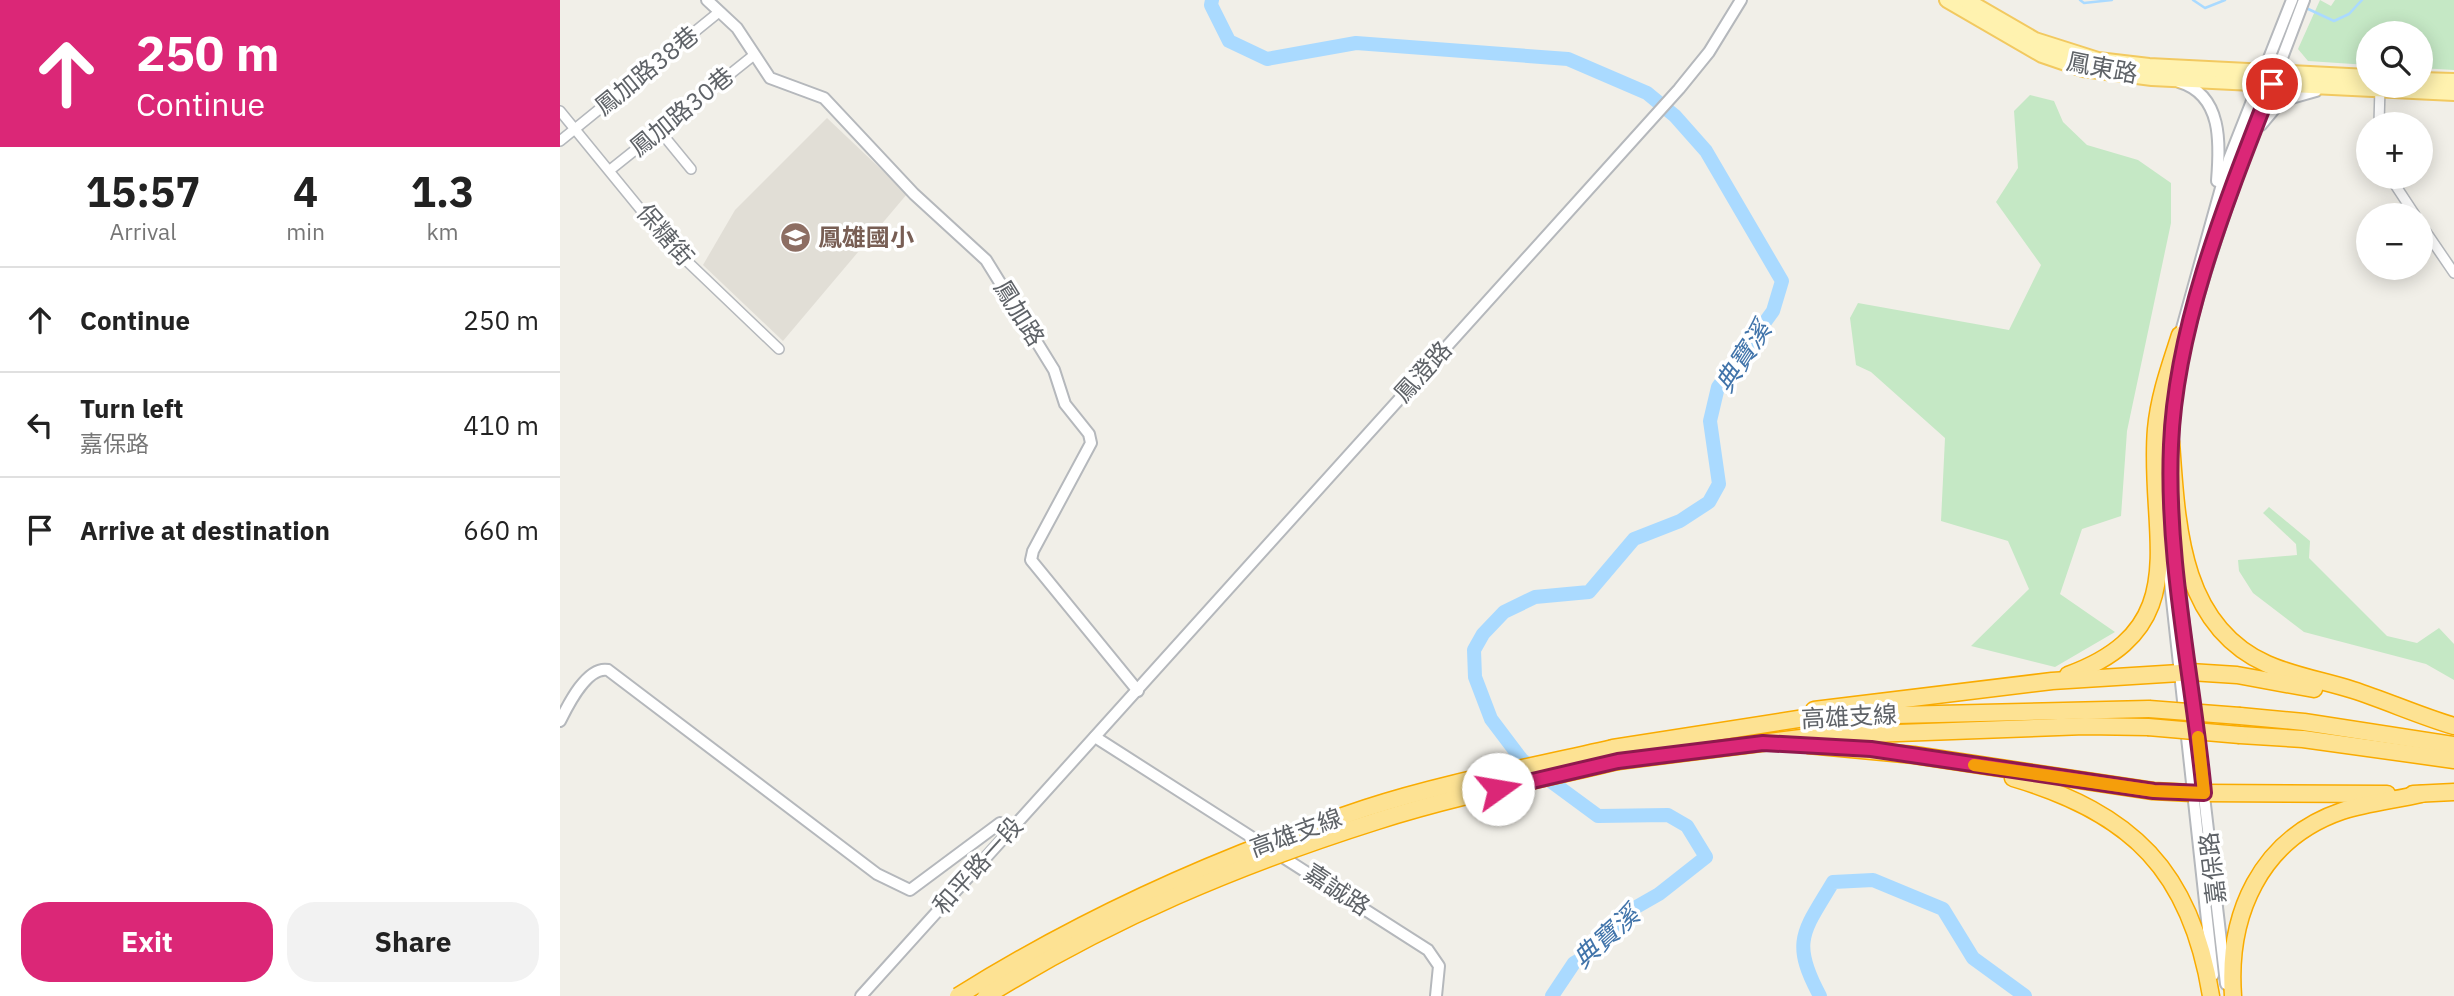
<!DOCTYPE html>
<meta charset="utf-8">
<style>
:root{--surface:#fff;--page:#f2f2f2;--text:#222;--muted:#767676;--line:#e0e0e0;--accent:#db2777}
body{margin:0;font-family:"IBM Plex Sans","Noto Sans TC",sans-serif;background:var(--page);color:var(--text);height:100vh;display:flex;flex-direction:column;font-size:26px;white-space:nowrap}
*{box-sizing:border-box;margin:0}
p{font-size:23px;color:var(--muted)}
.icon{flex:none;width:38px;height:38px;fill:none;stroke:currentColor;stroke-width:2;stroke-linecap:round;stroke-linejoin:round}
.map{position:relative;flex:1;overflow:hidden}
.drawer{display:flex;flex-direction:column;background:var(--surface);width:560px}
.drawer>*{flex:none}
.banner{background:#db2777;color:#fff;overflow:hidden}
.tools{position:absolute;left:1796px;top:21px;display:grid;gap:14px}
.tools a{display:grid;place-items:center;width:77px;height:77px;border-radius:50%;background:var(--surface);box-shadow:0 4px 18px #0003;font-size:35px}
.pin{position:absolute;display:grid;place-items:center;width:60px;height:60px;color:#fff;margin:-30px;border:4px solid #fff;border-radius:50%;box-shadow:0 2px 7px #0007}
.me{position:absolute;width:77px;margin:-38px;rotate:77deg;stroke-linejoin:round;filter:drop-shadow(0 0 5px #0008)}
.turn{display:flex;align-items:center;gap:24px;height:147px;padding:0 21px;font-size:32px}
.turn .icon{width:91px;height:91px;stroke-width:2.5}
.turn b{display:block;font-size:49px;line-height:60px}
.eta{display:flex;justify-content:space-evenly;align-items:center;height:119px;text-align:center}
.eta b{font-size:42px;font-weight:700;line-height:49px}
.button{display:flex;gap:14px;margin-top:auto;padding:14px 21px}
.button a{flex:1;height:80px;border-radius:28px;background:var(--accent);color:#fff;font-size:28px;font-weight:700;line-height:80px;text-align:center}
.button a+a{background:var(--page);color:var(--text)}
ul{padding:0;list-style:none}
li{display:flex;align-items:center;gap:21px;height:105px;padding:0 21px;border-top:2px solid var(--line)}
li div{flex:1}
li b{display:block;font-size:26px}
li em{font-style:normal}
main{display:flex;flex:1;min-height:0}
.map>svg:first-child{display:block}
.education{fill:#e1ded6}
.green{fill:#c5e8c5}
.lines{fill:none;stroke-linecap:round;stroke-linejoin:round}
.stream{stroke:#aadaff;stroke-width:2.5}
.river{stroke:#aadaff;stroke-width:14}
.minor-casing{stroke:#b5b8bc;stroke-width:12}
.tertiary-casing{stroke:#b5b8bc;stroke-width:14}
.primary-casing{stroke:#f2c960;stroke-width:18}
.motorway-casing{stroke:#f9ab00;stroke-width:19}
.minor{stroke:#fff;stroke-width:9}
.tertiary{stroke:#fff;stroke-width:10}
.primary{stroke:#fff2af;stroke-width:14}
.motorway{stroke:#fde293;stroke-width:16}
.motorway-bridge-casing{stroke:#f9ab00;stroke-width:19;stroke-linecap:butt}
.motorway-bridge{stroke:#fde293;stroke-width:16}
.route-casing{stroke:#8e194d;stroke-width:18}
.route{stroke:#db2777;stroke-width:12}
.slow{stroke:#f59e0b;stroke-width:12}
.labels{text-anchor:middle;stroke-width:7;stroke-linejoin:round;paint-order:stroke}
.street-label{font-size:24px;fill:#5f6368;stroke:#fff}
.education-label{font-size:24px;font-weight:bold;fill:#785e54;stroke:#fff;text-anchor:start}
.water-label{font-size:26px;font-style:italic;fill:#4174aa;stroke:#fff}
</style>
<main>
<section class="drawer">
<div class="banner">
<div class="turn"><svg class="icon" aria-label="ahead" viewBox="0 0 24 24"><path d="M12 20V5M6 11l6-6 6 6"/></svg><div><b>250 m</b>Continue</div></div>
</div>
<div class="eta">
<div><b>15:57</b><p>Arrival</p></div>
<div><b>4</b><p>min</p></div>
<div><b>1.3</b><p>km</p></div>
</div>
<ul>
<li><svg class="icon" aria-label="ahead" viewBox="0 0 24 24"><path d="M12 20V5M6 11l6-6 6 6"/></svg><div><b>Continue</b></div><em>250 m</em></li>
<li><svg class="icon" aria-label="left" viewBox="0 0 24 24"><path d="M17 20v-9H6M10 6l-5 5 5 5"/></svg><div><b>Turn left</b><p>嘉保路</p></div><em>410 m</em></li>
<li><svg class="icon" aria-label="arrive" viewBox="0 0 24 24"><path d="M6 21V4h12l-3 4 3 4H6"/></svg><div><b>Arrive at destination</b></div><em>660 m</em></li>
</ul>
<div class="button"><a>Exit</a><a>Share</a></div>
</section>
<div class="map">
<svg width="1894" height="996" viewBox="0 0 1894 996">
<rect width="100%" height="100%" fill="#f1efe8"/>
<!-- education -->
<polygon class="education" points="267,118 347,194 223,341 143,265 175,210"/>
<!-- green -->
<g class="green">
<polygon points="1760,0 1771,6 1775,0 1894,0 1894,70 1860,68 1860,33 1808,33 1808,65 1748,61 1738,49"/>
<polygon points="1470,95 1494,101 1503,122 1527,145 1578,160 1611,183 1611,223 1567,431 1561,516 1522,529 1500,594 1555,632 1495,667 1411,646 1469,589 1448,541 1381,521 1385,438 1311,372 1296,365 1290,318 1298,303 1449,330 1481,265 1436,202 1458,168 1454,111"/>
<polygon points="1709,507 1750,541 1749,558 1827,636 1857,643 1879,628 1894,644 1894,680 1866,664 1744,632 1693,593 1679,571 1678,560 1737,555 1736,544 1703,513"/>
</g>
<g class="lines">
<!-- stream -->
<g class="stream">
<polyline points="1520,0 1524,3 1552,0"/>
<polyline points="1633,0 1645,8 1665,0"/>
<polyline points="1746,8 1774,21 1789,14 1802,0"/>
</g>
<!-- river -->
<g class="river">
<polyline points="652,0 651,5 669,41 707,59 796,43 1008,59 1087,93 1115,116 1146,151 1222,281 1213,311 1158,387 1150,421 1159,484 1149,502 1120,521 1074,539 1029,592 975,597 944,612 923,634 914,650 915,677 931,719 962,760 1038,816 1108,815 1127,826 1146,857 1099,894 1064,914 1033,952 1014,963 992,996"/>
<path d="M1260,996C1230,941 1244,931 1273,882L1313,880L1383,909L1413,958L1465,996"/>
</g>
<defs>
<g id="minor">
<polyline points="0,111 108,243 219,349"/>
<polyline points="1819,124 1820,87"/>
<polyline points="99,130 131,169"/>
<polyline points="0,141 159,12"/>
<polyline points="50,170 194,55"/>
<polyline points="1830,177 1855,215"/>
<polyline points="1860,223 1894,273"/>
</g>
<g id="tertiary">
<polyline points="147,0 177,28 210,78 264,98 354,194 426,260 494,370 505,404 529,434 531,443 473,551 471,560 578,691"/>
<path d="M1619,82C1663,95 1660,144 1657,181"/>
<polyline points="1701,125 1721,101 1756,91"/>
<polyline points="1619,339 1669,159 1732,0"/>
<path d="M1611,448C1612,391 1627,335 1643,281C1672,185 1709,93 1744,0"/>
<polyline points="1603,453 1607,403"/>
<polyline points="1613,531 1666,984"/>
<polyline points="1605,536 1653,975"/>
<path d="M0,721C8,705 27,666 48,670L317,874L350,890L440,823L450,829"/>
<polyline points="535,737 868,950 879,966 876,996"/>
<polyline points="301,996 1119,89 1149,52 1181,0"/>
</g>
<g id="primary">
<polyline points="1387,0 1482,55 1523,69 1592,78 1894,93"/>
<polyline points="1406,0 1475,40 1538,60 1589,66 1808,77"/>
<polyline points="1860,80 1894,81"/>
</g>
<g id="motorway">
<path d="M1611,442C1617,525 1620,625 1707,664C1734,676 1765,681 1793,690C1827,701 1860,716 1894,726"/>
<polyline points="1630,672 1677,675 1754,689"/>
<path d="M1508,675C1639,627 1587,535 1596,429C1599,396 1610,366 1620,335"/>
<polyline points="1254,710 1492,681 1620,673"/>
<polyline points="1680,716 1744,722 1894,745"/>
<polyline points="1680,735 1743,739 1894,760"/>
<polyline points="1248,745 1354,755 1593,791 1632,793"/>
<polyline points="1053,748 1251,717 1589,709"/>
<polyline points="1058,761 1257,736 1525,726 1588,727"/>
<path d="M1453,778C1572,813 1631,871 1651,996"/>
<polyline points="1644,793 1827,794"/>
<polyline points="1853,794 1894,792"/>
<path d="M1673,996C1667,915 1700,839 1782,811C1807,803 1835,800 1861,794"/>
</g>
</defs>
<!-- minor casing -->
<use href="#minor" class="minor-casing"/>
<!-- tertiary casing -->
<use href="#tertiary" class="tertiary-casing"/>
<!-- primary casing -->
<use href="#primary" class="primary-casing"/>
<!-- motorway casing -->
<use href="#motorway" class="motorway-casing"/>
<!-- minor -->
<use href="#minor" class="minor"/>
<!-- tertiary -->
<use href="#tertiary" class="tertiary"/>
<!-- primary -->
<use href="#primary" class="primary"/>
<!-- motorway -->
<use href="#motorway" class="motorway"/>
<defs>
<g id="motorway-bridge">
<polyline points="1589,709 1680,716"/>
<polyline points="1588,727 1680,735"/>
<path d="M398,996C526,916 662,855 806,808C886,782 971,767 1053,748"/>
<path d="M426,996C550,919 678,865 817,821C895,796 978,780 1058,761"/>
</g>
</defs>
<!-- motorway-bridge casing -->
<use href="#motorway-bridge" class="motorway-bridge-casing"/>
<!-- motorway-bridge -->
<use href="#motorway-bridge" class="motorway-bridge"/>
</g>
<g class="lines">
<defs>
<path id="route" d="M938,789L1058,761L1203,743L1311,749L1594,791L1644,793C1633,678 1606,561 1611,445C1616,323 1668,197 1712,84"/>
</defs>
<!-- route casing -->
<use href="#route" class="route-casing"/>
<!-- route -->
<use href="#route" class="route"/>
<!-- slow -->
<polyline class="slow" points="1414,765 1594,791 1644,793 1638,737"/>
</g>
<!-- icons -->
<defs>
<symbol id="school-disc" viewBox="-11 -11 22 22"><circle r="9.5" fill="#8d6e63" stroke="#fff"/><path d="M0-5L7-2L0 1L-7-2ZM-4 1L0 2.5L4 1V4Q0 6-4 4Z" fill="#fff"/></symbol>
</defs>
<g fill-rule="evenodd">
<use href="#school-disc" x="218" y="220" width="35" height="35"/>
</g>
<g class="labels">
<!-- street labels -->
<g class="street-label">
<text transform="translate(1542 68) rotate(11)" y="8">鳳東路</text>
<text transform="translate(87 71) rotate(-39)" y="8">鳳加路38巷</text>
<text transform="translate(122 112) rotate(-39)" y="8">鳳加路30巷</text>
<text transform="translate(105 235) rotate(49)" y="8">保糖街</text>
<text transform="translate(459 313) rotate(58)" y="8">鳳加路</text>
<text transform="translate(863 372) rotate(-48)" y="8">鳳澄路</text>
<text transform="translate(1289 717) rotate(-3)" y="8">高雄支線</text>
<text transform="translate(736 833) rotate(-20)" y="8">高雄支線</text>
<text transform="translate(418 866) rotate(-48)" y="8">和平路一段</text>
<text transform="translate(1653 868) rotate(-97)" y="8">嘉保路</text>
<text transform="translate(777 890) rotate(33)" y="8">嘉誠路</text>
</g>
<!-- education labels -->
<g class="education-label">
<text x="258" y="246">鳳雄國小</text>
</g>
<!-- water labels -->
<g class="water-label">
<text transform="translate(1183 357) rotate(-57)" y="9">典寶溪</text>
<text transform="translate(1046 937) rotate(-42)" y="9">典寶溪</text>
</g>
</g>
</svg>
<div class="tools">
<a><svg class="icon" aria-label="search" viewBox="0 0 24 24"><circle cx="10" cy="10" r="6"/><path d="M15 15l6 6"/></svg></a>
<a>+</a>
<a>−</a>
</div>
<div class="pin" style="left:1712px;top:84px;background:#d93025"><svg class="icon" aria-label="arrive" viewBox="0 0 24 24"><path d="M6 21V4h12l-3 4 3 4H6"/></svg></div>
<svg class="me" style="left:938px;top:789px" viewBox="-20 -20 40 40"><circle r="19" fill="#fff"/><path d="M0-13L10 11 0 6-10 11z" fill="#db2777"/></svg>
</div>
</main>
